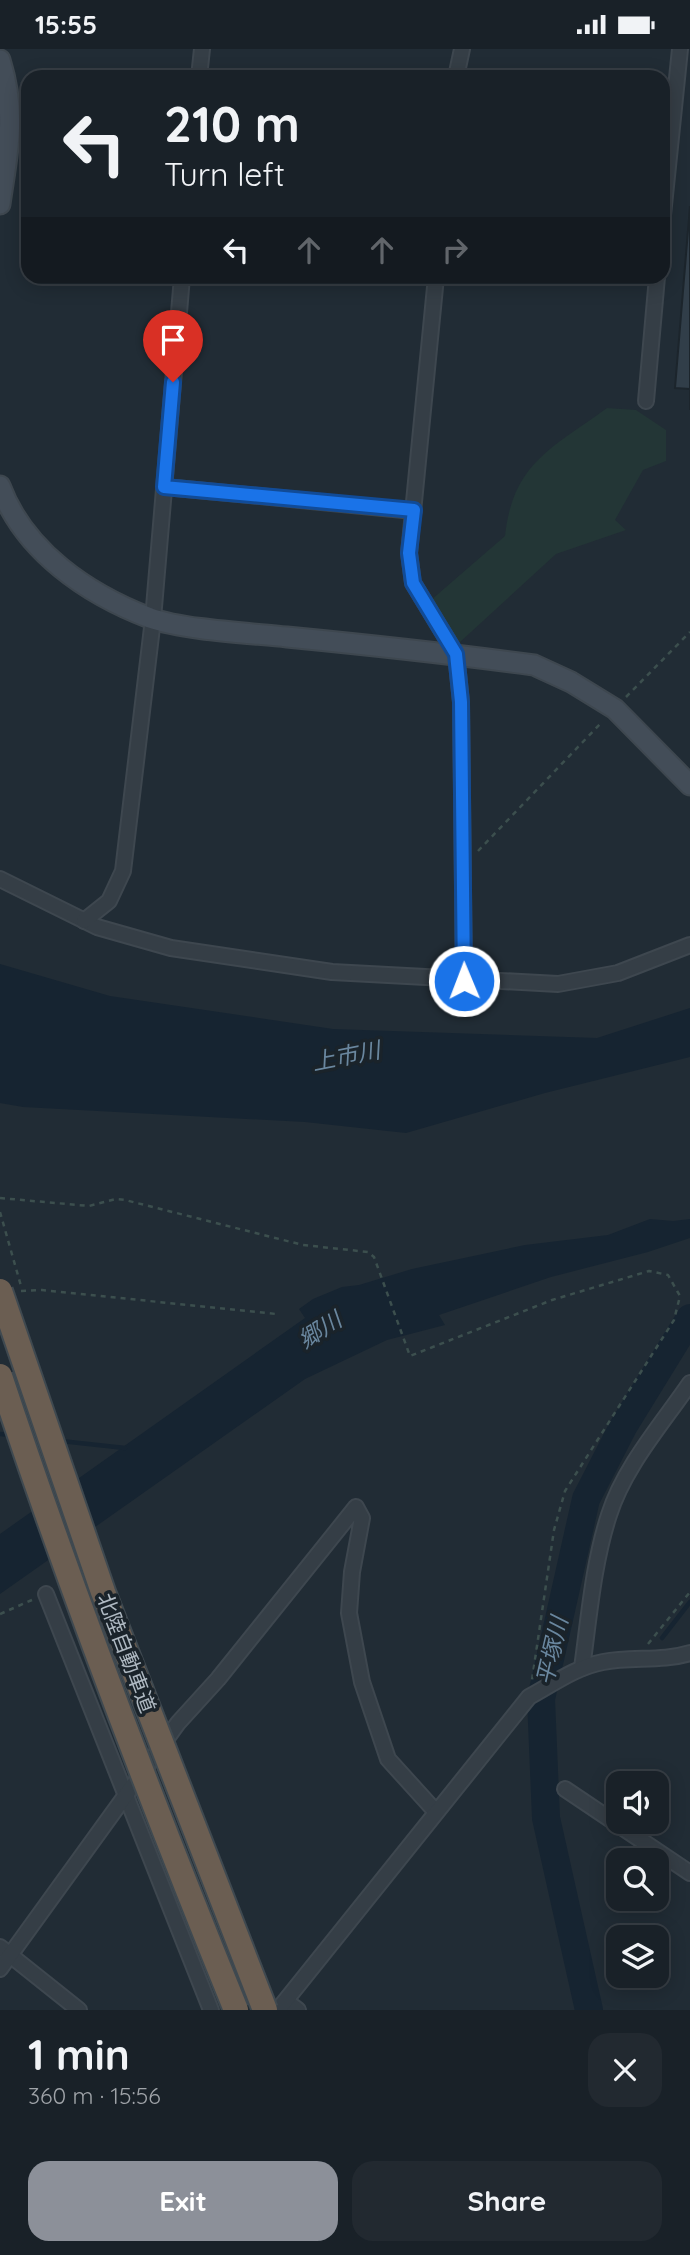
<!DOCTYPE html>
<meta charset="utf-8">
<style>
:root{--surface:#192128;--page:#222930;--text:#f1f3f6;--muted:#9fa3a8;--line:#373e45;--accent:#8c9099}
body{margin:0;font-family:Quicksand,"Noto Sans JP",sans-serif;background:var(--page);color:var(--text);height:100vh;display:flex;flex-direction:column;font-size:26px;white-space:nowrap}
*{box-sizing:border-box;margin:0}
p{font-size:23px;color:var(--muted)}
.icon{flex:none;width:38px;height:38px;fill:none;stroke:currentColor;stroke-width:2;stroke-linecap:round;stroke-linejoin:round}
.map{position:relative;height:1961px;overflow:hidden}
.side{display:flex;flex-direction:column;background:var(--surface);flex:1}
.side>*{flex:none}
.hud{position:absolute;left:21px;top:21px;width:649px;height:214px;border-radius:21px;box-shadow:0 4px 18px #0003,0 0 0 2px var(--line);background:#192128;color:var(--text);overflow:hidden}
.buttons{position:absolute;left:606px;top:1722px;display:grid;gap:14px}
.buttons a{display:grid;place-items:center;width:63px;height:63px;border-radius:14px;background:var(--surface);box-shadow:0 4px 18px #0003,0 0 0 2px var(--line);font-size:35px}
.pin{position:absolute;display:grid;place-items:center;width:60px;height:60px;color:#fff;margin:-72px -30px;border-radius:50% 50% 50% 0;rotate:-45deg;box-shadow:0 0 7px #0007}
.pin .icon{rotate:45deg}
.me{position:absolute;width:77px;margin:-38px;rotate:359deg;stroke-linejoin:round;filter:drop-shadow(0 0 5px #0008)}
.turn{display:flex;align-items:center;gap:24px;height:147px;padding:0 28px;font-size:32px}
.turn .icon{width:91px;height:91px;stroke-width:2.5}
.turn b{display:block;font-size:49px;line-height:60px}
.lanes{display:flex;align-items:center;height:66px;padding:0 28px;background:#0003;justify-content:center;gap:35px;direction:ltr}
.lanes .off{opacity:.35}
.round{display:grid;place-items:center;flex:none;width:74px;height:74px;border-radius:21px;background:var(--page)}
.headline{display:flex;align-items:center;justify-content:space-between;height:119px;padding:0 28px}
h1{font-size:42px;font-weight:700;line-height:52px}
.cta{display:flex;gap:14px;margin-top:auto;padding:14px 28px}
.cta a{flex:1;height:80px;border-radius:21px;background:var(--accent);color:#fff;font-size:28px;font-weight:700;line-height:80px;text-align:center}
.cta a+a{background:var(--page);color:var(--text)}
.status{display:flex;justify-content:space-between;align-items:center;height:49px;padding:0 35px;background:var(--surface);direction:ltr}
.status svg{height:19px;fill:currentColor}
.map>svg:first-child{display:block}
.green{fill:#233636}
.water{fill:#162431}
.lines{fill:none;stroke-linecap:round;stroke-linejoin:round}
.stream{stroke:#162431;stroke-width:4.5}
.river{stroke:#162431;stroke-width:28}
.building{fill:#313e49;stroke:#1c252c;stroke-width:2}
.street-casing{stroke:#3e474f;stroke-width:18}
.secondary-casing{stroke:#3e474f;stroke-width:23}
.path{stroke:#3c4f4e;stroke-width:2.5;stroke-dasharray:5 5;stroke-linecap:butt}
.street{stroke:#353e46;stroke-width:14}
.secondary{stroke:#434d58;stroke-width:19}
.highway-bridge-casing{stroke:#3f4950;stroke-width:28;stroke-linecap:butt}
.highway-bridge{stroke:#6b5e52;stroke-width:24}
.route-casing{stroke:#114b97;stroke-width:18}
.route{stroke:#1a73e8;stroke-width:12}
.labels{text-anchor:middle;stroke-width:7;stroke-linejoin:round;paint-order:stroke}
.street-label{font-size:21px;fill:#afb9c2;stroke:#1a232a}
.water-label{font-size:23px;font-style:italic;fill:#6a879f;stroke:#1a232a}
</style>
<div class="status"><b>15:55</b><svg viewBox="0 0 49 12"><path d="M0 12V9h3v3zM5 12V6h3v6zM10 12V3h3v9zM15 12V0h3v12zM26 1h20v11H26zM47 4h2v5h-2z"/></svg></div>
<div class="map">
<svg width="690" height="1961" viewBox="0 0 690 1961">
<rect width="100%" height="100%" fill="#212c35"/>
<!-- green -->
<path class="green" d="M607,359L636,361L666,381V412L643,421L615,471L626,481L556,505L459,594H444L423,558L505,487C513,413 553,399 607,359Z"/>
<!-- water -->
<g class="water">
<polygon points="0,915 110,947 333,980 597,989 690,959 690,1008 545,1044 406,1084 305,1073 23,1058 0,1054"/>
<polygon points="650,1170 673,1172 690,1170 690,1189 648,1203 551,1228 439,1266 445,1276 387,1291 305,1330 0,1545 0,1485 305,1269 299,1260 313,1250 342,1238 359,1236 412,1220 525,1196 608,1186"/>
</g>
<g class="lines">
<!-- stream -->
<g class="stream">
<polyline points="0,1385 11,1386"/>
<polyline points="61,1392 125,1399"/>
<polyline points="662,1589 690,1553"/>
</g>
<!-- river -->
<polyline class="river" points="589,1961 546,1769 541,1650 586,1450 623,1378 690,1269"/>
</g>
<!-- building -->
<polygon class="building" points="690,157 690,361 690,340 675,339"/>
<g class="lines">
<defs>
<g id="street">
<polyline points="199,28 202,0"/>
<polyline points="456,28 462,0"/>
<polyline points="663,166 680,0"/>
<polyline points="436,228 409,504 413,534 456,605 461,653 464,932"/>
<polyline points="646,352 657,228"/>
<polyline points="165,438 414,462"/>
<polyline points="0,830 97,878 171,899 332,923 558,935 618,924 690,896"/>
<polyline points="84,872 109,852 123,822 153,570 182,228"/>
<polyline points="46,1545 211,1961"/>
<path d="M582,1619C589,1569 593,1515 609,1466C624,1418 662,1375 690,1334"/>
<polyline points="565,1740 690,1824"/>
<polyline points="0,1898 79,1961"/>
<polyline points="0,1920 178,1674 218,1630 356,1458 362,1469 352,1523 349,1564 362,1633 388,1710 436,1763"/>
<polyline points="286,1952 298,1961"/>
<path d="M278,1961L529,1648C553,1635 576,1618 603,1613C632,1607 661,1613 690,1604"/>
</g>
<g id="secondary">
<path d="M0,11C17,66 8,100 0,155"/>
<path d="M0,437C24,502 87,545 150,569C184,581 249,584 287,588C369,596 452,605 534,616L571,633L615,660L690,736"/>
</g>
</defs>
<!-- street casing -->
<use href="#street" class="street-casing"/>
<!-- secondary casing -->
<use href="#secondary" class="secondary-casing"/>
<!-- path -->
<g class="path">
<polyline points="626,648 690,583"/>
<polyline points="478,802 602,673"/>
<polyline points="0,1149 89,1157 116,1150 125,1151 303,1196 368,1203 374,1208 410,1307 552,1251 649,1222 668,1226 680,1247 674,1271 565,1442 554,1481 532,1631"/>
<polyline points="0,1163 21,1237"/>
<polyline points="21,1242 42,1241 276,1265"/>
<polyline points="0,1565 32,1551"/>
<polyline points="648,1595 690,1543"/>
</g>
<!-- street -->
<use href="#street" class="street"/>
<!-- secondary -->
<use href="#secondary" class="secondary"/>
<defs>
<g id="highway-bridge">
<polyline points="0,1242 103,1543 265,1961"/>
<path d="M0,1327C71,1542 151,1752 236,1961"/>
</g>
</defs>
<!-- highway-bridge casing -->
<use href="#highway-bridge" class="highway-bridge-casing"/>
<!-- highway-bridge -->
<use href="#highway-bridge" class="highway-bridge"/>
</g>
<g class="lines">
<defs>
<polyline id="route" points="173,333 164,438 414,461 409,504 413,534 456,605 461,653 464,932"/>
</defs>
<!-- route casing -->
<use href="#route" class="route-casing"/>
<!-- route -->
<use href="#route" class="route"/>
</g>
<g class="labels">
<!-- street labels -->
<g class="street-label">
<text transform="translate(126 1604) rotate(69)" y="7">北陸自動車道</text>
</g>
<!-- water labels -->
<g class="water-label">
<text transform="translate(346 1007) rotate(-11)" y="8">上市川</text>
<text transform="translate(320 1281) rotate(-33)" y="8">郷川</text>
<text transform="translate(552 1602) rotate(-77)" y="8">平塚川</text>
</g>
</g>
</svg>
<div class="buttons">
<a><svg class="icon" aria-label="sound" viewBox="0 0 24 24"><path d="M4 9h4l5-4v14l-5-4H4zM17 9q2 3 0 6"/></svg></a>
<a><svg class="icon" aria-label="search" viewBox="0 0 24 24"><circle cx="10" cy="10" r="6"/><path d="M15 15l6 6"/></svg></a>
<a><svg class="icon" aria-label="layers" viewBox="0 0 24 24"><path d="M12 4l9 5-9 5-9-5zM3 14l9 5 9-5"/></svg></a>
</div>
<div class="pin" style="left:173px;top:333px;background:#d93025"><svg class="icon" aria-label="arrive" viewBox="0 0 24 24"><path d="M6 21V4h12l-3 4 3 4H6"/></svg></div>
<svg class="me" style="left:464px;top:932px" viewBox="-20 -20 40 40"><circle r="17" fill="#1a73e8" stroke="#fff" stroke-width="3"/><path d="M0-11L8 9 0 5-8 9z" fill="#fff"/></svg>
<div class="hud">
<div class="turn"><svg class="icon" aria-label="left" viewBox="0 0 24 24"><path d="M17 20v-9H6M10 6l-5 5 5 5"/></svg><div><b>210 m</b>Turn left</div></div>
<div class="lanes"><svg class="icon" aria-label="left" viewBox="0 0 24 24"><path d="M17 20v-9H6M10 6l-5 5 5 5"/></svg><svg class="icon off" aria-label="ahead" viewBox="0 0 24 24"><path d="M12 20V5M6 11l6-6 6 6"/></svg><svg class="icon off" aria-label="ahead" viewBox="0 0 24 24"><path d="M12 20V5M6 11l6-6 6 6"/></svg><svg class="icon off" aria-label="right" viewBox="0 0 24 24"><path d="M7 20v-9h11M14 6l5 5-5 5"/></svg></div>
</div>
</div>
<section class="side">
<div class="headline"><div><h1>1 min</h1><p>360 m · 15:56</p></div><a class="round"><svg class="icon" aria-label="close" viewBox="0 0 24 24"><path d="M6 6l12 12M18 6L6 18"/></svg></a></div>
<div class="cta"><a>Exit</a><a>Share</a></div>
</section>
